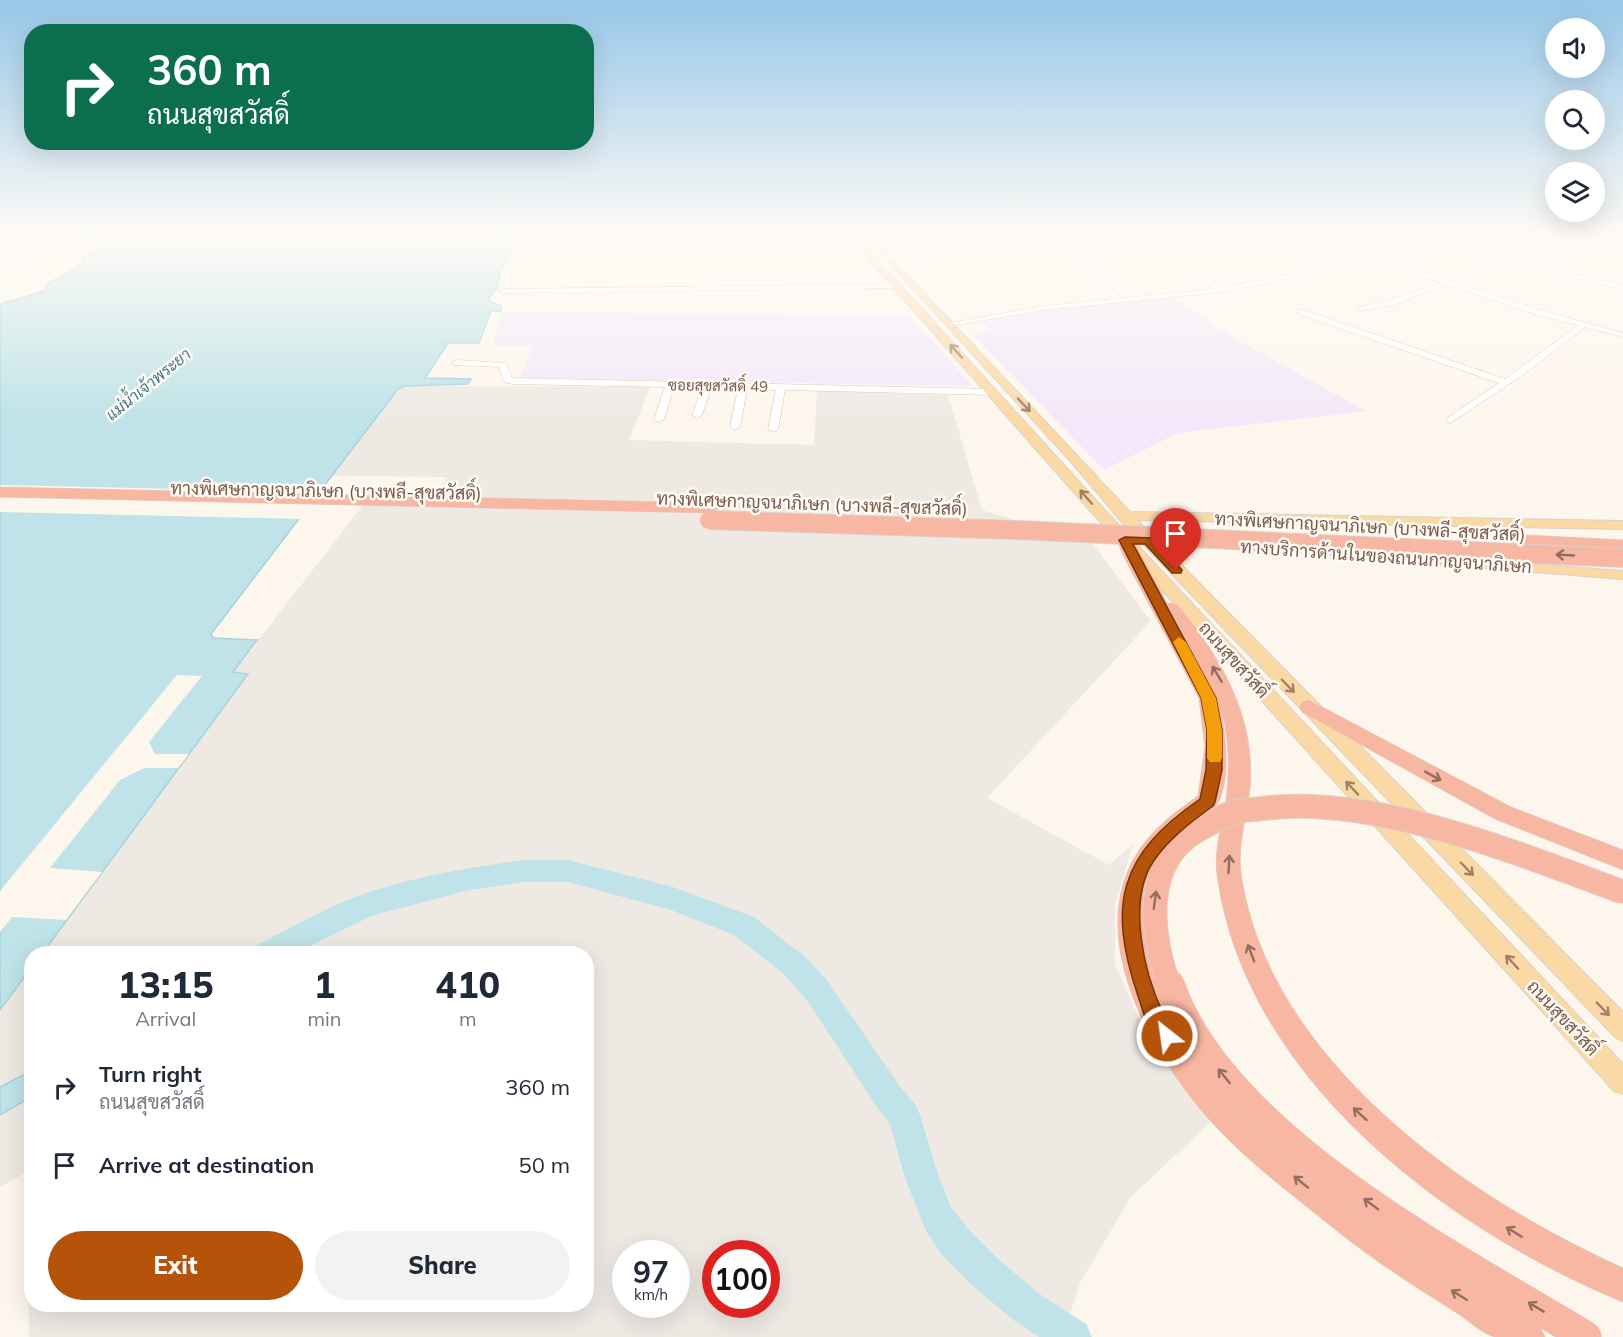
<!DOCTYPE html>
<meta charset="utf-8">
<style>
:root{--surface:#fff;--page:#f2f2f3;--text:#1f2937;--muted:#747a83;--accent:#b45309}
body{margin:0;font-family:Mulish,Sarabun,sans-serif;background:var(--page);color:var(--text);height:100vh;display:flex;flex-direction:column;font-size:22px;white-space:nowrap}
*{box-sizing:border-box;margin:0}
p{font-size:20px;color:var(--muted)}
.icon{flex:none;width:33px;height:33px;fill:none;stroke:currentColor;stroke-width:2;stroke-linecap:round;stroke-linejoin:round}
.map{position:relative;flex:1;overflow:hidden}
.panel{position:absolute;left:24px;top:946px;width:570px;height:366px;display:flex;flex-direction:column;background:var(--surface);border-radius:24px;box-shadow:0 6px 24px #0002}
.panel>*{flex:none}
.hud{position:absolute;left:24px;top:24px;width:570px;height:126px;border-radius:24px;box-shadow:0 6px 24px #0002;background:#0b6e4f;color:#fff;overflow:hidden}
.controls{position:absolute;left:1545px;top:18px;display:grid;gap:12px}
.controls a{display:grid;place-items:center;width:60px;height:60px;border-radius:50%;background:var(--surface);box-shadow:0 6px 24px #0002;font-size:30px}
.speed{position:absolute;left:612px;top:1240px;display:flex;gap:12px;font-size:30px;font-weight:700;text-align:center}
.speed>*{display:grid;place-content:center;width:78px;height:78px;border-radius:50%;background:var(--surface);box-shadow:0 6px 24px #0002;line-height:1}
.speed small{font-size:15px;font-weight:400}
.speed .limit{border:9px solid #d22;background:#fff;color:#111}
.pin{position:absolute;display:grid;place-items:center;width:51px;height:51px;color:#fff;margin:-62px -26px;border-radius:50% 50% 50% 0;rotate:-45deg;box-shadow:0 0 6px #0007}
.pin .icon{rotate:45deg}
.me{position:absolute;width:66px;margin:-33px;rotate:330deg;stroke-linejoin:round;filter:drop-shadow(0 0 4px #0008)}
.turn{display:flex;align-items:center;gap:21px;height:126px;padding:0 24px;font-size:27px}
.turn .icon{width:78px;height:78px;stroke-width:2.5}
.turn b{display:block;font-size:42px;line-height:51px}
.eta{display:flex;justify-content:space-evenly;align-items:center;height:102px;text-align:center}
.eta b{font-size:36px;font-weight:800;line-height:42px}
.action{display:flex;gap:12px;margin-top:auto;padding:12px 24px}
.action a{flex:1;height:69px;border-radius:36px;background:var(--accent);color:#fff;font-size:24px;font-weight:800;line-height:69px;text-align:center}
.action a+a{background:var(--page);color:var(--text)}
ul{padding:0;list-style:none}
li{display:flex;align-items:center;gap:18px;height:78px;padding:0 24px}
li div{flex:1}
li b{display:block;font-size:22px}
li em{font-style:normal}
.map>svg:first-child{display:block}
.industrial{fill:#efe9e4;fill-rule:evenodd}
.education{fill:#f3e8fa}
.water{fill:#bfe3e8;stroke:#a5d3da;stroke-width:1.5}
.pier{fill:#fdf6ec}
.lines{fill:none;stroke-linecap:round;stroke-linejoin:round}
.canal{fill:#bfe3e8;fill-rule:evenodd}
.river{fill:#bfe3e8;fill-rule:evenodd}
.minor-casing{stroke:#d1beb0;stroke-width:1}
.major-casing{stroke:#dad1cd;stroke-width:2}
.highway-casing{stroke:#dad1cd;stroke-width:1}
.minor{fill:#fff;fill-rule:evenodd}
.major{fill:#fbd9a5;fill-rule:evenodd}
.highway{fill:#f7b7a3;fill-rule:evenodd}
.highway-bridge-far2-casing{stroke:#dad1cd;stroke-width:20;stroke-linecap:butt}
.highway-bridge-far1-casing{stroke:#dad1cd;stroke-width:25;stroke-linecap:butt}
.highway-bridge-casing{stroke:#dad1cd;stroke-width:32;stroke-linecap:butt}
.highway-bridge-far2{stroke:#f7b7a3;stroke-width:18}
.highway-bridge-far1{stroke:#f7b7a3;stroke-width:23}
.highway-bridge{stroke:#f7b7a3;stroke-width:31}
.oneway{stroke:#a18267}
.oneway2{stroke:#936e5e}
.route{fill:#b45309;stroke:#753606;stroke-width:1.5}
.slow{fill:#f59e0b}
.labels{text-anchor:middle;stroke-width:5;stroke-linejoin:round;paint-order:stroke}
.far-street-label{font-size:15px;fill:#7a5c4d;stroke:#fffaf3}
.far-water-label{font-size:16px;font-style:italic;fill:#437c86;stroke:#fffaf3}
.street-label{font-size:18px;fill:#7a5c4d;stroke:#fffaf3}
</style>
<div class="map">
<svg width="1623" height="1337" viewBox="0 0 1623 1337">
<rect width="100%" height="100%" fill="#fdf6ec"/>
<!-- industrial -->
<g class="industrial">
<path d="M405,386L650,387L629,440L814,445L817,391L948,395L982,510L1093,544L1151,621L987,798L1109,865L1133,844L1115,905V964L1141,1023L1216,1117L1130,1198L1080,1283L1063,1337H29L27,1172L0,1187V1115L31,1097L32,1305H586V954H42L248,674L233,673L363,505L429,504L448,477L332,476L399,389ZM626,1254H676V1305H626ZM716,1254H766V1305H716Z"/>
<polygon points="31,968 31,1071 0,1087 0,1010"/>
</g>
<!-- education -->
<g class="education">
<polygon points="1172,297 1232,337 1366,411 1178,433 1104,470 972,334 989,330 980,321 1046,309"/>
<polygon points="503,312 909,316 973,386 520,378 533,346 492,345"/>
</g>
<!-- water -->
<g class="water">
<path d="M75,234H519V236L525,238C512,247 497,270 498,287L489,298L490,302L501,306V311H491L479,343H448L425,378L471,379L468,384L405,386L398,389L211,634L213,638L257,640L233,672L248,674L42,954H32L31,968L0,1010V305C8,299 30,298 44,290L47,284L83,264L84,260L81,258L83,256L110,245Z"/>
<polygon points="31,1071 31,1097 0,1115 0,1087"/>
</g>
<!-- pier -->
<g class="pier">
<polygon points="0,485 323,492 303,519 0,512"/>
<polygon points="177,675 202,676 149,742 155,754 189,754 178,768 144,768 120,780 50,868 102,872 66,920 12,917 0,932 0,891"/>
</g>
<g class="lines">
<!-- canal -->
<polygon class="canal" points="697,234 729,234 726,236 700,236"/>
<!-- river -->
<path class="river" d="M525,860H568L673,887L754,917L804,956L826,979L901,1088L915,1104L920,1115L939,1178L951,1207L969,1230L997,1258L1038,1293L1086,1324L1092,1337H1039L1012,1319L971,1284L943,1256L926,1231L905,1178L890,1124L879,1110L806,999L784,974L734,935L671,910L568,882H525L469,890L371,916L294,954H253L257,945C293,927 328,906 366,893C418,876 471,867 525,860Z"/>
<defs>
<g id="minor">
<polygon points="53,234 62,234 39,243 0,270 0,265 35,241"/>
<polygon points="905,234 934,234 914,237 928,257 887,260 889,257 921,254 908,238 870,241 867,239"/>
<polygon points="1237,234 1245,234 1254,238 1320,234 1253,242"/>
<polygon points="1418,234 1427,234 1445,241 1435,244 1623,285 1623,289 1426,246 1368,257 1418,270 1540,310 1623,333 1623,337 1585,327 1523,375 1450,423 1447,422 1447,418 1499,383 1298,314 1298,310 1304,310 1505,379 1578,325 1534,314 1447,284 1393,305 1358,311 1358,307 1388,301 1440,282 1359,259 1287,279 1223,292 1044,310 949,326 945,324 1044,306 1114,299 1084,269 1086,266 1122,298 1215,289 1194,276 1192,275 1196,273 1224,287 1286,275 1343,258 1434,241"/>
<polygon points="1469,234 1483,234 1514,241 1511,243"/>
<polygon points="898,284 901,284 901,288 503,293 499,291 503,289"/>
<polygon points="456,360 506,363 512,378 993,389 997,392 993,395 785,390 778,429 773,432 768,429 776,390 747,389 740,427 735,430 730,427 738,389 711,388 702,415 697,418 692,415 702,388 674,387 664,419 659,422 654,419 665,387 512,384 504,382 499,367 453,365 452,363"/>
</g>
<g id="major">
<polygon points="846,234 854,234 1103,508 1623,1064 1623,1094 1614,1091 1093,514"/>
<polygon points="863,234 869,234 1130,512 1623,521 1623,529 1137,520 1623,1012 1623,1041 1615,1037 1119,519 1073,464"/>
<polygon points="1336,549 1623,571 1623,579 1331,556 1329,553"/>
</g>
<g id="highway">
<polygon points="0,487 711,503 719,508 711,513 0,497"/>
<polygon points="1505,534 1623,540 1623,550 1499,542 1497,539 1499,536"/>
<path d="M1125,535L1133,540L1167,603L1177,604C1221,658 1256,716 1250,788C1247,816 1237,845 1241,874C1268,1059 1465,1197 1623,1268V1302C1446,1229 1244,1078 1217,874C1214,852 1221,829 1225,807C1230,774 1230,740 1221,708C1225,735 1232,782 1216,806C1211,814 1199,819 1191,825C1170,842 1152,865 1146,891C1142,906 1143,925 1146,941C1160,1047 1253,1124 1333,1186C1354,1203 1375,1221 1397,1237C1442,1269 1492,1295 1539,1325L1545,1337C1531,1337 1507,1337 1495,1337C1483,1334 1470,1322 1460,1315C1419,1289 1379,1264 1341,1234C1299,1200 1254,1167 1217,1128C1157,1064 1083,942 1136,855C1151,830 1175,812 1198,796L1205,747L1199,698L1124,557L1117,540Z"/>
<polygon points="1309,700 1511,807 1623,850 1623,870 1495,819 1302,712 1299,707 1302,702"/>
</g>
</defs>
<!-- minor casing -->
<use href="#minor" class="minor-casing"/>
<!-- major casing -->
<use href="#major" class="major-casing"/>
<!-- highway casing -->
<use href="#highway" class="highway-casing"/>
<!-- minor -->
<use href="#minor" class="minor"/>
<!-- major -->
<use href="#major" class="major"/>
<!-- highway -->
<use href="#highway" class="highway"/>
<defs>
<polyline id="highway-bridge-far2" points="709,520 1017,530 1623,558"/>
<path id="highway-bridge-far1" d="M1169,986C1151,933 1141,860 1200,829C1209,824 1219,818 1228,814C1237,810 1249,810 1259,809C1370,792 1519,854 1623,892"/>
<path id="highway-bridge" d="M1169,985C1221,1137 1454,1257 1586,1337"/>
</defs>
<!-- highway-bridge-far2 casing -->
<use href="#highway-bridge-far2" class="highway-bridge-far2-casing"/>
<!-- highway-bridge-far1 casing -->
<use href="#highway-bridge-far1" class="highway-bridge-far1-casing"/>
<!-- highway-bridge casing -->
<use href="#highway-bridge" class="highway-bridge-casing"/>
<!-- highway-bridge-far2 -->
<use href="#highway-bridge-far2" class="highway-bridge-far2"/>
<!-- highway-bridge-far1 -->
<use href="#highway-bridge-far1" class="highway-bridge-far1"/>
<!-- highway-bridge -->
<use href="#highway-bridge" class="highway-bridge"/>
</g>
<!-- one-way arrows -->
<defs><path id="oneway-shaft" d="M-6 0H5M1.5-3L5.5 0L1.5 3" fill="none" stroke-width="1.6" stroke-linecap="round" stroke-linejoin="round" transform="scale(1.5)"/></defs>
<g class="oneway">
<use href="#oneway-shaft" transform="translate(956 351) rotate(-132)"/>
<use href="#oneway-shaft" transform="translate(1024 405) rotate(47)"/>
<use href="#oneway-shaft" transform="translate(1086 497) rotate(-131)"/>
<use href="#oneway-shaft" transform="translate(1288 686) rotate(46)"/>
<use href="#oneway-shaft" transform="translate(1352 788) rotate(-133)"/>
<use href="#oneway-shaft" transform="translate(1467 869) rotate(46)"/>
<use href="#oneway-shaft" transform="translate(1512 962) rotate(-133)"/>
<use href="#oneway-shaft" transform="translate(1603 1009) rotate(46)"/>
</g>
<g class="oneway2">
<use href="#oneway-shaft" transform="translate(1565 555) rotate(-177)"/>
<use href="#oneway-shaft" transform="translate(1217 674) rotate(-121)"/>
<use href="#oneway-shaft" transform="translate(1433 776) rotate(29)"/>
<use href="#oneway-shaft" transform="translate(1229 864) rotate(-87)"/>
<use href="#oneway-shaft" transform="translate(1155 900) rotate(-82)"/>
<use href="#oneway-shaft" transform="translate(1251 953) rotate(-111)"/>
<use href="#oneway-shaft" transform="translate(1224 1076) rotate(-129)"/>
<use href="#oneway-shaft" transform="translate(1360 1114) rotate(-138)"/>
<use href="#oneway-shaft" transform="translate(1301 1182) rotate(-141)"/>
<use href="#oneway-shaft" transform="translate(1371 1204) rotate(-143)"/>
<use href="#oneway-shaft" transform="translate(1514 1232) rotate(-148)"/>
<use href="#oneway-shaft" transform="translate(1459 1295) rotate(-148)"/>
<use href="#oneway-shaft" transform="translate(1536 1307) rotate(-149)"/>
</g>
<!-- sky -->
<linearGradient id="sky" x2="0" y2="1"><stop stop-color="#97c7e8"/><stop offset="0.56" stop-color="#fefbf6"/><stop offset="1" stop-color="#fefbf6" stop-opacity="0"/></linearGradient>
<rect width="1623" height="421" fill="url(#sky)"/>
<!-- route -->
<path class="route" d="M1125,537L1152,538L1182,570L1181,573H1172L1145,544H1133L1216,698L1222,730V770L1215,802L1213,806C1191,822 1168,839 1153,862C1127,902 1144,973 1163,1013C1167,1021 1173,1028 1177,1036L1174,1043L1167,1046C1149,1039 1144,1013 1138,996C1107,904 1119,855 1200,799L1206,770L1207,730L1201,698L1119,540Z"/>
<!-- slow -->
<polygon class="slow" points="1179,637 1186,642 1216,698 1222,730 1222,758 1220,762 1210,762 1207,758 1207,730 1201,698 1173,642"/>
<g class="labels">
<!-- far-street labels -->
<g class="far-street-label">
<text transform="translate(718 386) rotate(1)" y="5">ซอยสุขสวัสดิ์ 49</text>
</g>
<!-- far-water labels -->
<g class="far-water-label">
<text transform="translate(148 384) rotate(-39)" y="6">แม่น้ำเจ้าพระยา</text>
</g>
<!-- street labels -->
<g class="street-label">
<text transform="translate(326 491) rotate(1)" y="6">ทางพิเศษกาญจนาภิเษก (บางพลี-สุขสวัสดิ์)</text>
<text transform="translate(812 504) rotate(2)" y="6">ทางพิเศษกาญจนาภิเษก (บางพลี-สุขสวัสดิ์)</text>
<text transform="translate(1370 527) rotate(3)" y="6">ทางพิเศษกาญจนาภิเษก (บางพลี-สุขสวัสดิ์)</text>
<text transform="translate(1386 557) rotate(4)" y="6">ทางบริการด้านในของถนนกาญจนาภิเษก</text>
<text transform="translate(1234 660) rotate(48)" y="6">ถนนสุขสวัสดิ์</text>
<text transform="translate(1563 1018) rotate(47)" y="6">ถนนสุขสวัสดิ์</text>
</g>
</g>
</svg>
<div class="controls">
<a><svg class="icon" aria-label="sound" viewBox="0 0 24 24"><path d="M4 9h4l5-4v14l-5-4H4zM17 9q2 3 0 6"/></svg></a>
<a><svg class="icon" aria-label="search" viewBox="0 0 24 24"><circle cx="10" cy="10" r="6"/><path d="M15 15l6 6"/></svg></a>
<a><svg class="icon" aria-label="layers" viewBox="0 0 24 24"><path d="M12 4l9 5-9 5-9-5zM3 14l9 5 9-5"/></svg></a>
</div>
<div class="speed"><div>97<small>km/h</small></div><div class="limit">100</div></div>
<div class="pin" style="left:1176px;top:570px;background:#d93025"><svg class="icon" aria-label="arrive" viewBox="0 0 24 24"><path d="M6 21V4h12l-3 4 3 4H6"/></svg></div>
<svg class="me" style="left:1167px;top:1036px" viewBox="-20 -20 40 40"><circle r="17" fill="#b45309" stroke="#fff" stroke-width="3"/><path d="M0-11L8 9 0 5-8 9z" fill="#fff"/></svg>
<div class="hud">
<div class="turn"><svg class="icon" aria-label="right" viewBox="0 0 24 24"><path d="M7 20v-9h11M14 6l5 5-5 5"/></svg><div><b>360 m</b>ถนนสุขสวัสดิ์</div></div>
</div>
<section class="panel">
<div class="eta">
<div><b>13:15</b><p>Arrival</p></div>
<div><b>1</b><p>min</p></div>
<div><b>410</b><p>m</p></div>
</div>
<ul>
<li><svg class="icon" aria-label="right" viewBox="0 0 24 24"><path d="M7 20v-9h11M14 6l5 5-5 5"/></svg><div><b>Turn right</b><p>ถนนสุขสวัสดิ์</p></div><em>360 m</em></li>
<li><svg class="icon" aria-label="arrive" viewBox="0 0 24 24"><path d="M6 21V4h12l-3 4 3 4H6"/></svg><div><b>Arrive at destination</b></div><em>50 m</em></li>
</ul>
<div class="action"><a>Exit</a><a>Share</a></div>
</section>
</div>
